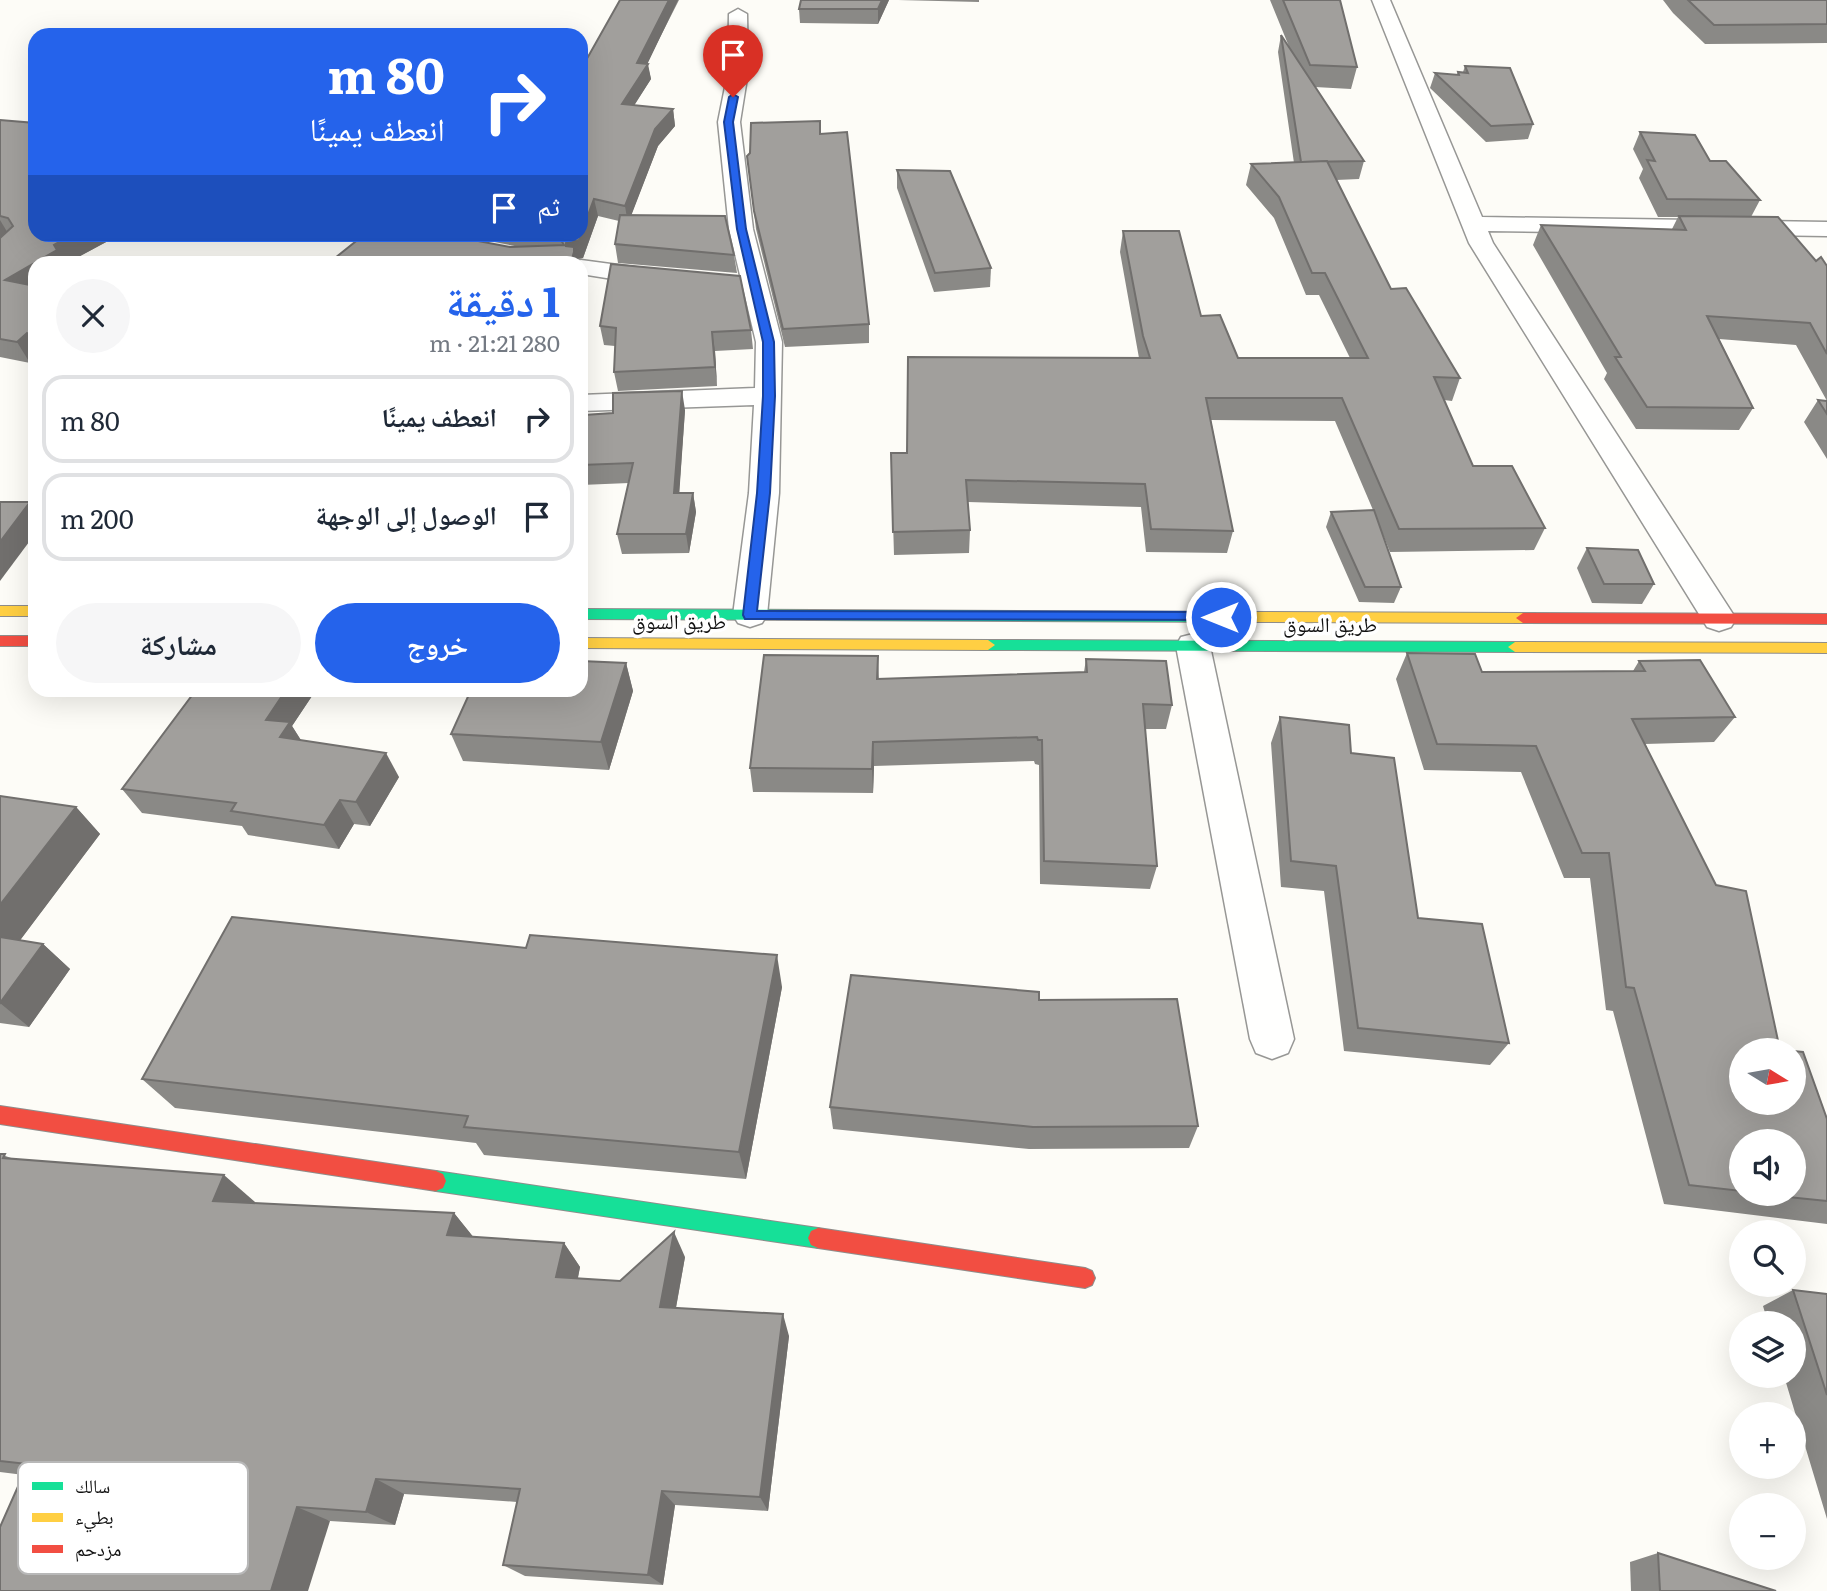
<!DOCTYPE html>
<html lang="ar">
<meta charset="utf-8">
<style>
:root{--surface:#fff;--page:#f6f6f7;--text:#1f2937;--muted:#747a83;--line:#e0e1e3;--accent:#2563eb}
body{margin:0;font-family:Literata,"Noto Naskh Arabic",serif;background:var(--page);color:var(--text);direction:rtl;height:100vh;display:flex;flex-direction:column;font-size:26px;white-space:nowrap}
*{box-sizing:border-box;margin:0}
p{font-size:23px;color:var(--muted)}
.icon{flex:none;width:38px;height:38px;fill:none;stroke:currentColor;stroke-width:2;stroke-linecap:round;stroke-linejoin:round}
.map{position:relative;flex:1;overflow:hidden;direction:ltr}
.details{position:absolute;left:28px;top:256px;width:560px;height:441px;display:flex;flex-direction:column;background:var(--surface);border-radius:21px;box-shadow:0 7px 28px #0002;direction:rtl}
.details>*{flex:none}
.guide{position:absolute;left:28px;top:28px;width:560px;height:214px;border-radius:21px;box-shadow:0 7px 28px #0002;direction:rtl;background:#2563eb;color:#fff;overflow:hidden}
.needle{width:46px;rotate:101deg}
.controls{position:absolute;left:1729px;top:1038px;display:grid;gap:14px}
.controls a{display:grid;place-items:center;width:77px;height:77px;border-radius:50%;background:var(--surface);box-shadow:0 7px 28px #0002;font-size:35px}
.pin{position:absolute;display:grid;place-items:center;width:60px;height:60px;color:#fff;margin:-72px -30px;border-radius:50% 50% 50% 0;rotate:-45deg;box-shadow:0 0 7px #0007}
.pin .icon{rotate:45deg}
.me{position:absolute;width:77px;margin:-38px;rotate:270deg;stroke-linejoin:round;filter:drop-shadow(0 0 5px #0008)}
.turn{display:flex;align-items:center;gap:24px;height:147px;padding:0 28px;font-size:32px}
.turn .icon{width:91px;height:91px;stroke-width:2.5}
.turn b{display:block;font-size:49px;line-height:60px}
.then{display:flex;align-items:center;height:66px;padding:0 28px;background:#0003;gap:14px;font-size:26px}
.round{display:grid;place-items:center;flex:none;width:74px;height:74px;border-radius:37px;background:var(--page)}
.overview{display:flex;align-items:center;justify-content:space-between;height:119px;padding:0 28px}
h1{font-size:42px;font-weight:700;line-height:52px;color:var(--accent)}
.button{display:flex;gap:14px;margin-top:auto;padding:14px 28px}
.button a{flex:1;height:80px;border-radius:42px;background:var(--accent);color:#fff;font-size:28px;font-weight:700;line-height:80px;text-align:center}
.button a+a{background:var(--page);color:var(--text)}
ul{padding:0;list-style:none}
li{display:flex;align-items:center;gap:21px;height:88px;margin:0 14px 10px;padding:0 14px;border:4px solid var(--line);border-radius:21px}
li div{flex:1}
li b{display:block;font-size:26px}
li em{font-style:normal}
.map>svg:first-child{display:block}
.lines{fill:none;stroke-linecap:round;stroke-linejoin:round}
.street-casing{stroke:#979795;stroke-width:3}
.fast-casing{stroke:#8e8d8b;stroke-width:2}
.slow-casing{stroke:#8e8d8b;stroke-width:2}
.jam-casing{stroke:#8e8d8b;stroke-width:2}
.street{fill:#fffffe;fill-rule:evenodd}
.fast{fill:#16e098;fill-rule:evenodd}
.slow{fill:#ffcf43;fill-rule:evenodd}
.jam{fill:#f24e42;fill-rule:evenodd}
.wall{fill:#8a8986;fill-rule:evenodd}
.shaded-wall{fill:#716f6d}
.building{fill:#a19f9c;stroke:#716f6d;stroke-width:2}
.route{fill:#2563eb;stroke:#184099;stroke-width:2}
.labels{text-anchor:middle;stroke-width:7;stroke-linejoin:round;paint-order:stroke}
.street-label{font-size:21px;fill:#111;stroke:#fff}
.key{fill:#fff;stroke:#b8b8b8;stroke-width:2}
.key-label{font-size:19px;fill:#111}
</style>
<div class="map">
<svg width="1827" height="1591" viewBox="0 0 1827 1591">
<rect width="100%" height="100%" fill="#fdfcf7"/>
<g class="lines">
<defs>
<g id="street">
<polygon points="1372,0 1390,0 1482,217 1827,222 1827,236 1488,231 1493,243 1731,611 1736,619 1731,627 1719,631 1707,627 1469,243"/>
<polygon points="738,9 747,14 748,72 740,122 753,229 782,342 779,493 767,615 762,623 750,627 738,623 733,615 749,493 754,405 581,411 581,395 755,388 756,342 729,229 718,122 728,72 729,14"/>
<polygon points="581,260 663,271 672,274 676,279 672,284 663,287 581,274 581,262 572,262"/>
<polygon points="1193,634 1205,637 1210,646 1294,1039 1288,1053 1272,1059 1256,1053 1250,1039 1176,646 1181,637"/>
</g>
<g id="fast">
<polygon points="581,609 1249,612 1256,617 1249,622 581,619"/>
<polygon points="988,640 1515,642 1522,647 1515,652 988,650 981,645"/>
<polygon points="436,1171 818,1228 825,1231 828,1238 825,1245 818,1248 436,1191 429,1188 426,1181 429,1174"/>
</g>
<g id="slow">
<rect x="0" y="606" width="35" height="10"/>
<polygon points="1249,612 1523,613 1530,618 1523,623 1249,622 1242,617"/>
<polygon points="581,638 988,640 995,645 988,650 581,648"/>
<polygon points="1515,642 1827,643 1827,653 1515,652 1508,647"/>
</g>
<g id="jam">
<polygon points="1523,613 1827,614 1827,624 1523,623 1516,618"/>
<rect x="0" y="636" width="35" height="10"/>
<polygon points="0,1106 436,1171 443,1174 446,1181 443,1188 436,1191 0,1124"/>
<polygon points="818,1228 1085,1268 1092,1271 1095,1278 1092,1285 1085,1288 818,1248 811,1245 808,1238 811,1231"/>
</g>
</defs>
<!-- street casing -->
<use href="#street" class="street-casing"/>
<!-- fast casing -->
<use href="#fast" class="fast-casing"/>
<!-- slow casing -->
<use href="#slow" class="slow-casing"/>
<!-- jam casing -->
<use href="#jam" class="jam-casing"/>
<!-- street -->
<use href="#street" class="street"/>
<!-- fast -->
<use href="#fast" class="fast"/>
<!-- slow -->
<use href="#slow" class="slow"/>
<!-- jam -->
<use href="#jam" class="jam"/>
</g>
<!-- wall -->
<g class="wall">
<polygon points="620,0 679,0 647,63 651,79 634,105 673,109 675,126 658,146 631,215 734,255 737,273 618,263 615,244 619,221 598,216 583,258 577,259 510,247 520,247 454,234 581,234"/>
<polygon points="889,0 878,24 800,23 799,9"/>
<polygon points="898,0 979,0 979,2"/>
<polygon points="1270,0 1340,0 1357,67 1351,89 1315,87 1364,161 1359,179 1336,180 1391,289 1460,378 1452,401 1444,400 1473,466 1545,528 1534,550 1390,552 1380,527 1401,587 1394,603 1359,602 1326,527 1331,512 1373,510 1335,421 1211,420 1233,531 1227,553 1146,552 1141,507 968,502 970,530 969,553 894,555 891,453 907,453 1139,358 1120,252 1123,231 1238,358 1350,358 1319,295 1306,295 1274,218 1246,185 1251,164 1294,163 1278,52 1281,35 1290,49"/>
<polygon points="1663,0 1827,0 1827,43 1705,44 1673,13"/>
<polygon points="1465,66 1533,124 1528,139 1486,142 1430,88 1435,73 1457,75 1458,72 1463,72"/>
<polygon points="0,120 35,234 121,234 69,262 35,262 35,357 30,363 0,357"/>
<polygon points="1640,132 1710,161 1760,200 1751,217 1816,261 1827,266 1827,459 1804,422 1818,400 1827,401 1796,345 1719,339 1753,408 1739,430 1636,429 1604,379 1607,373 1533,245 1541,225 1672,229 1678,217 1658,217 1639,178 1643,169 1633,149"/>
<polygon points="820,134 869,324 869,343 785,347 756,229 747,156"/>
<polygon points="897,170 991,268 990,287 934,292 897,188"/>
<polygon points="600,326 751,330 753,349 715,351 717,386 618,391 614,372 615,346 604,345"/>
<polygon points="685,410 679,493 693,493 696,512 689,553 622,554 617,534 629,483 581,485 581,433"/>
<polygon points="1587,548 1654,584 1642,604 1592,603 1577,568"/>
<path d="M1407,653L1482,672L1633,671L1639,661L1735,717L1714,742L1645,744L1780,1050L1827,1119V1224L1664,1204L1613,1011L1606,1010L1590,878H1564L1521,772L1424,770L1396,679ZM1741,1141L1794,1194H1741Z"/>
<polygon points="878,656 879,679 1084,672 1086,659 1172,705 1166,729 1145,729 1157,866 1150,889 1040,884 1039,765 1035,764 1034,761 874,766 873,793 753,792 750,768"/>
<polygon points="626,663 633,691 609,770 463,761 451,734"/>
<polygon points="316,690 292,726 301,740 399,777 370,826 354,824 339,849 248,835 242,826 142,813 122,789"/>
<polygon points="1280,717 1351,753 1418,918 1509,1043 1490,1065 1344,1051 1324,891 1281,887 1271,743"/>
<polygon points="0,796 76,807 100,834 20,940 43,944 70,969 29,1027 0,1023"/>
<polygon points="526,948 782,987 746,1179 484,1155 476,1143 175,1108 142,1079"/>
<polygon points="1039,1000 1198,1126 1189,1148 1029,1149 833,1129 830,1107"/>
<polygon points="0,1154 11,1158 255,1202 255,1203 454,1213 473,1237 564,1243 580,1267 578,1278 620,1281 685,1257 676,1308 789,1336 768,1511 675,1505 663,1585 525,1576 503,1565 517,1502 404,1494 395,1525 330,1521 24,1475 0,1472"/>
<polygon points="1793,1290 1827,1294 1827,1519 1784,1376 1794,1376 1794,1323 1768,1323 1763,1306"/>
<polygon points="1658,1553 1776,1591 1631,1591 1630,1562"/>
</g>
<!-- shaded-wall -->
<g class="shaded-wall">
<polygon points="669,0 678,0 645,69 648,64 651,79 625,120 622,104 637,63"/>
<polygon points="882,0 889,0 878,24 878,9"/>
<polygon points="673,109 675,126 658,146 628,224 625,206 655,129"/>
<polygon points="594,199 598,216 583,258 577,259 578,262 571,262 566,243"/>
<polygon points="0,220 9,235 0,238"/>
<polygon points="74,234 121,234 69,262 35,262 54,245"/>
<polygon points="35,263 35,289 5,280"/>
<polygon points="712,332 715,351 717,386 715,367"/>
<polygon points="27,333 35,345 35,357 30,363 17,342"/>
<polygon points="682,391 685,410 678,512 674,493"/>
<polygon points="693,493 696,512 689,553 686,534"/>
<polygon points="30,502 35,509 35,534 0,581 0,542"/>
<polygon points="626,663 633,691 609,770 601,742"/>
<polygon points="286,690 316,690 292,726 305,747 295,762 266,720"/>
<polygon points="873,742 874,766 873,793 872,769"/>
<polygon points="386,753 399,777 370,826 356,802"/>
<polygon points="340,800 354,824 339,849 324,825"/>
<polygon points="76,807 100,834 6,959 0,953 0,905"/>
<polygon points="43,944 70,969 29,1027 0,1003"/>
<polygon points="777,955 782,987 746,1179 739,1152"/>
<polygon points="224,1175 255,1202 245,1226 213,1201"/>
<polygon points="454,1213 475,1239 447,1235"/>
<polygon points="674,1232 685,1257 672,1329 660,1307"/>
<polygon points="564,1243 580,1267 573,1300 556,1277"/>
<polygon points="783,1314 789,1336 768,1511 760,1497"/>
<polygon points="376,1479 404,1494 395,1525 366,1512"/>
<polygon points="662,1491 675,1505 663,1585 648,1575"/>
<polygon points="297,1507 330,1521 308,1591 271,1591"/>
</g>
<!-- building -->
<g class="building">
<polygon points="620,0 669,0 637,63 648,64 622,104 673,109 655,129 625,206 594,199 581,234 581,67 584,64"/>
<polygon points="801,0 882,0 878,9 799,9"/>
<polygon points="1283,0 1340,0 1357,67 1310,65"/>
<polygon points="1688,0 1827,0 1827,24 1714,25"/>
<polygon points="1281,35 1364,161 1301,162"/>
<polygon points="1465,66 1510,68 1533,124 1491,126 1435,73 1459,75 1458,72 1468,73"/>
<polygon points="0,120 35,123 35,234 74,234 54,245 57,250 5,280 35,286 35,340 27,333 17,342 0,339 0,238 13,226 8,218 0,216"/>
<polygon points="820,121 820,134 847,132 869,324 783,329 754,211 747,156 750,153 751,123"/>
<polygon points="1640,132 1695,135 1710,161 1726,161 1760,200 1667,199 1647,160 1655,161"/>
<polygon points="1327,161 1391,289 1406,288 1460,378 1434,377 1473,466 1512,466 1545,528 1399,529 1342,398 1206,398 1233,531 1151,529 1145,484 966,480 970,530 893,532 891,453 907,453 908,357 1150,358 1143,336 1123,231 1179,231 1201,316 1220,315 1238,358 1368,358 1325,273 1312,273 1279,197 1251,164"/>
<polygon points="897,170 950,171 991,268 935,273"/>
<polygon points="620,215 725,216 734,255 615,244"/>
<polygon points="1679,216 1778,217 1816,261 1821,257 1827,266 1827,354 1810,323 1707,316 1753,408 1647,407 1615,357 1621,357 1541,225 1686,230"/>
<polygon points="365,234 441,234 510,247 564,245 559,237 545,234 581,234 579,240 566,243 566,246 574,247 574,252 571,262 330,262"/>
<polygon points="611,264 740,276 751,330 712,332 715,367 614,372 616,328 600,326"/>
<polygon points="682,391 674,493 693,493 686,534 617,534 633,463 581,465 581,433 584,415 613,413 613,393"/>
<polygon points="1818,400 1827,401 1827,414"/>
<polygon points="0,502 30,502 0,542"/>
<polygon points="1374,510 1401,587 1365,587 1331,512"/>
<polygon points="1587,548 1638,550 1654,584 1604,584"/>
<polygon points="1407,653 1475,654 1482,672 1645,671 1639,661 1700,660 1735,717 1632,719 1716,885 1746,891 1780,1050 1783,1050 1741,1050 1741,1102 1794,1102 1794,1051 1803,1052 1827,1119 1827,1201 1760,1194 1794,1194 1794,1141 1741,1141 1741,1191 1689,1185 1634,988 1626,987 1609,853 1582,853 1536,746 1437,744"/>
<polygon points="764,655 878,656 877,679 1087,672 1086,659 1166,661 1172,705 1143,704 1157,866 1044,861 1042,740 1038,740 1037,737 873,742 872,769 750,768"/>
<polygon points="581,661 626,663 601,742 451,734 471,690 581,690"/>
<polygon points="196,690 286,690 266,720 290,722 280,737 386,753 356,802 340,800 324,825 231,811 236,803 122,789"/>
<polygon points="1280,717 1349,725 1351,753 1394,758 1418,918 1482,924 1509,1043 1358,1028 1336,866 1291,861"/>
<polygon points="0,796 76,807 0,905"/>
<polygon points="232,917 526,948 530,935 777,955 739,1152 464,1127 468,1116 142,1079"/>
<polygon points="0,937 43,944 0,1003"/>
<polygon points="851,975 1039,992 1039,1000 1177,999 1198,1126 1033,1127 830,1107"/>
<polygon points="0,1154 5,1154 3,1158 224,1175 213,1201 454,1213 447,1235 564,1243 556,1277 620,1281 674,1232 660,1307 783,1314 760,1497 662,1491 648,1575 503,1565 520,1489 376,1479 366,1512 297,1507 271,1591 0,1591 0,1527 28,1464 0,1461"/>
<polygon points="1793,1290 1827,1294 1827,1395"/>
<polygon points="1658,1553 1776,1591 1660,1591"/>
</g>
<!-- route -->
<polygon class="route" points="733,94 738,97 733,122 746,229 774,342 775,396 770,493 757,611 1221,612 1226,614 1226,620 745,619 743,615 757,493 763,396 763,342 737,229 724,122 729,97"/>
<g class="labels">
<!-- street labels -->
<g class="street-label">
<text x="679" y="629">طريق السوق</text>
<text x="1330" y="632">طريق السوق</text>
</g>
</g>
<!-- legend -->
<rect x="18" y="1462" width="230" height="112" rx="10" class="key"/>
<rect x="32" y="1482" width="31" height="8" fill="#16e098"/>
<rect x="32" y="1513" width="31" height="9" fill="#ffcf43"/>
<rect x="32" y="1545" width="31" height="8" fill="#f24e42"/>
<g class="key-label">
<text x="75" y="1493">سالك</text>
<text x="75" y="1524">بطيء</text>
<text x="75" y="1556">مزدحم</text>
</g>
</svg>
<div class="controls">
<a><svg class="needle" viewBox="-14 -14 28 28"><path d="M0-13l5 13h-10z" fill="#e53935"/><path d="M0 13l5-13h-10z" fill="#747a83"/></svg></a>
<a><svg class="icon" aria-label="sound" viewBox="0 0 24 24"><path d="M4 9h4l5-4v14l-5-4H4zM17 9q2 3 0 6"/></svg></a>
<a><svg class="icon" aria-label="search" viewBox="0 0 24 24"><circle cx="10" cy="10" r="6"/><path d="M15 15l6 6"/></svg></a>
<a><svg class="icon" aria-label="layers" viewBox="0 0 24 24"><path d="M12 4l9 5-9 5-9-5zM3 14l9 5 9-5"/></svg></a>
<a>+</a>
<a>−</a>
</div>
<div class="pin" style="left:733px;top:97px;background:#d93025"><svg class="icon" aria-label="arrive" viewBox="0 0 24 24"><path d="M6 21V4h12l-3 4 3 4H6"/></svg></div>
<svg class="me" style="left:1221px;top:617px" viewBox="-20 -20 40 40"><circle r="17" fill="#2563eb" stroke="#fff" stroke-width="3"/><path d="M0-11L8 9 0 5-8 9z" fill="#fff"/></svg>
<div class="guide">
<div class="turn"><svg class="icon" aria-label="right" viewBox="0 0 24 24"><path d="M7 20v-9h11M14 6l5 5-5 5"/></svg><div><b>80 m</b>انعطف يمينًا</div></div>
<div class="then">ثم<svg class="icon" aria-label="arrive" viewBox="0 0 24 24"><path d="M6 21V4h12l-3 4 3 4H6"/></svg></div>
</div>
<section class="details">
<div class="overview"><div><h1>1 دقيقة</h1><p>280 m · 21:21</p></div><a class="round"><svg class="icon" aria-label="close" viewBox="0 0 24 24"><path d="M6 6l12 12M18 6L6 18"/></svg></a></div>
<ul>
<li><svg class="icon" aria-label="right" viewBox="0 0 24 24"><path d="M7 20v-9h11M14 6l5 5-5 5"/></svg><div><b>انعطف يمينًا</b></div><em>80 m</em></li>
<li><svg class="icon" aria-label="arrive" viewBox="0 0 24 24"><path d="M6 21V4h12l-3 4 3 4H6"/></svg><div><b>الوصول إلى الوجهة</b></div><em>200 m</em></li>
</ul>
<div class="button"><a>خروج</a><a>مشاركة</a></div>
</section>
</div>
